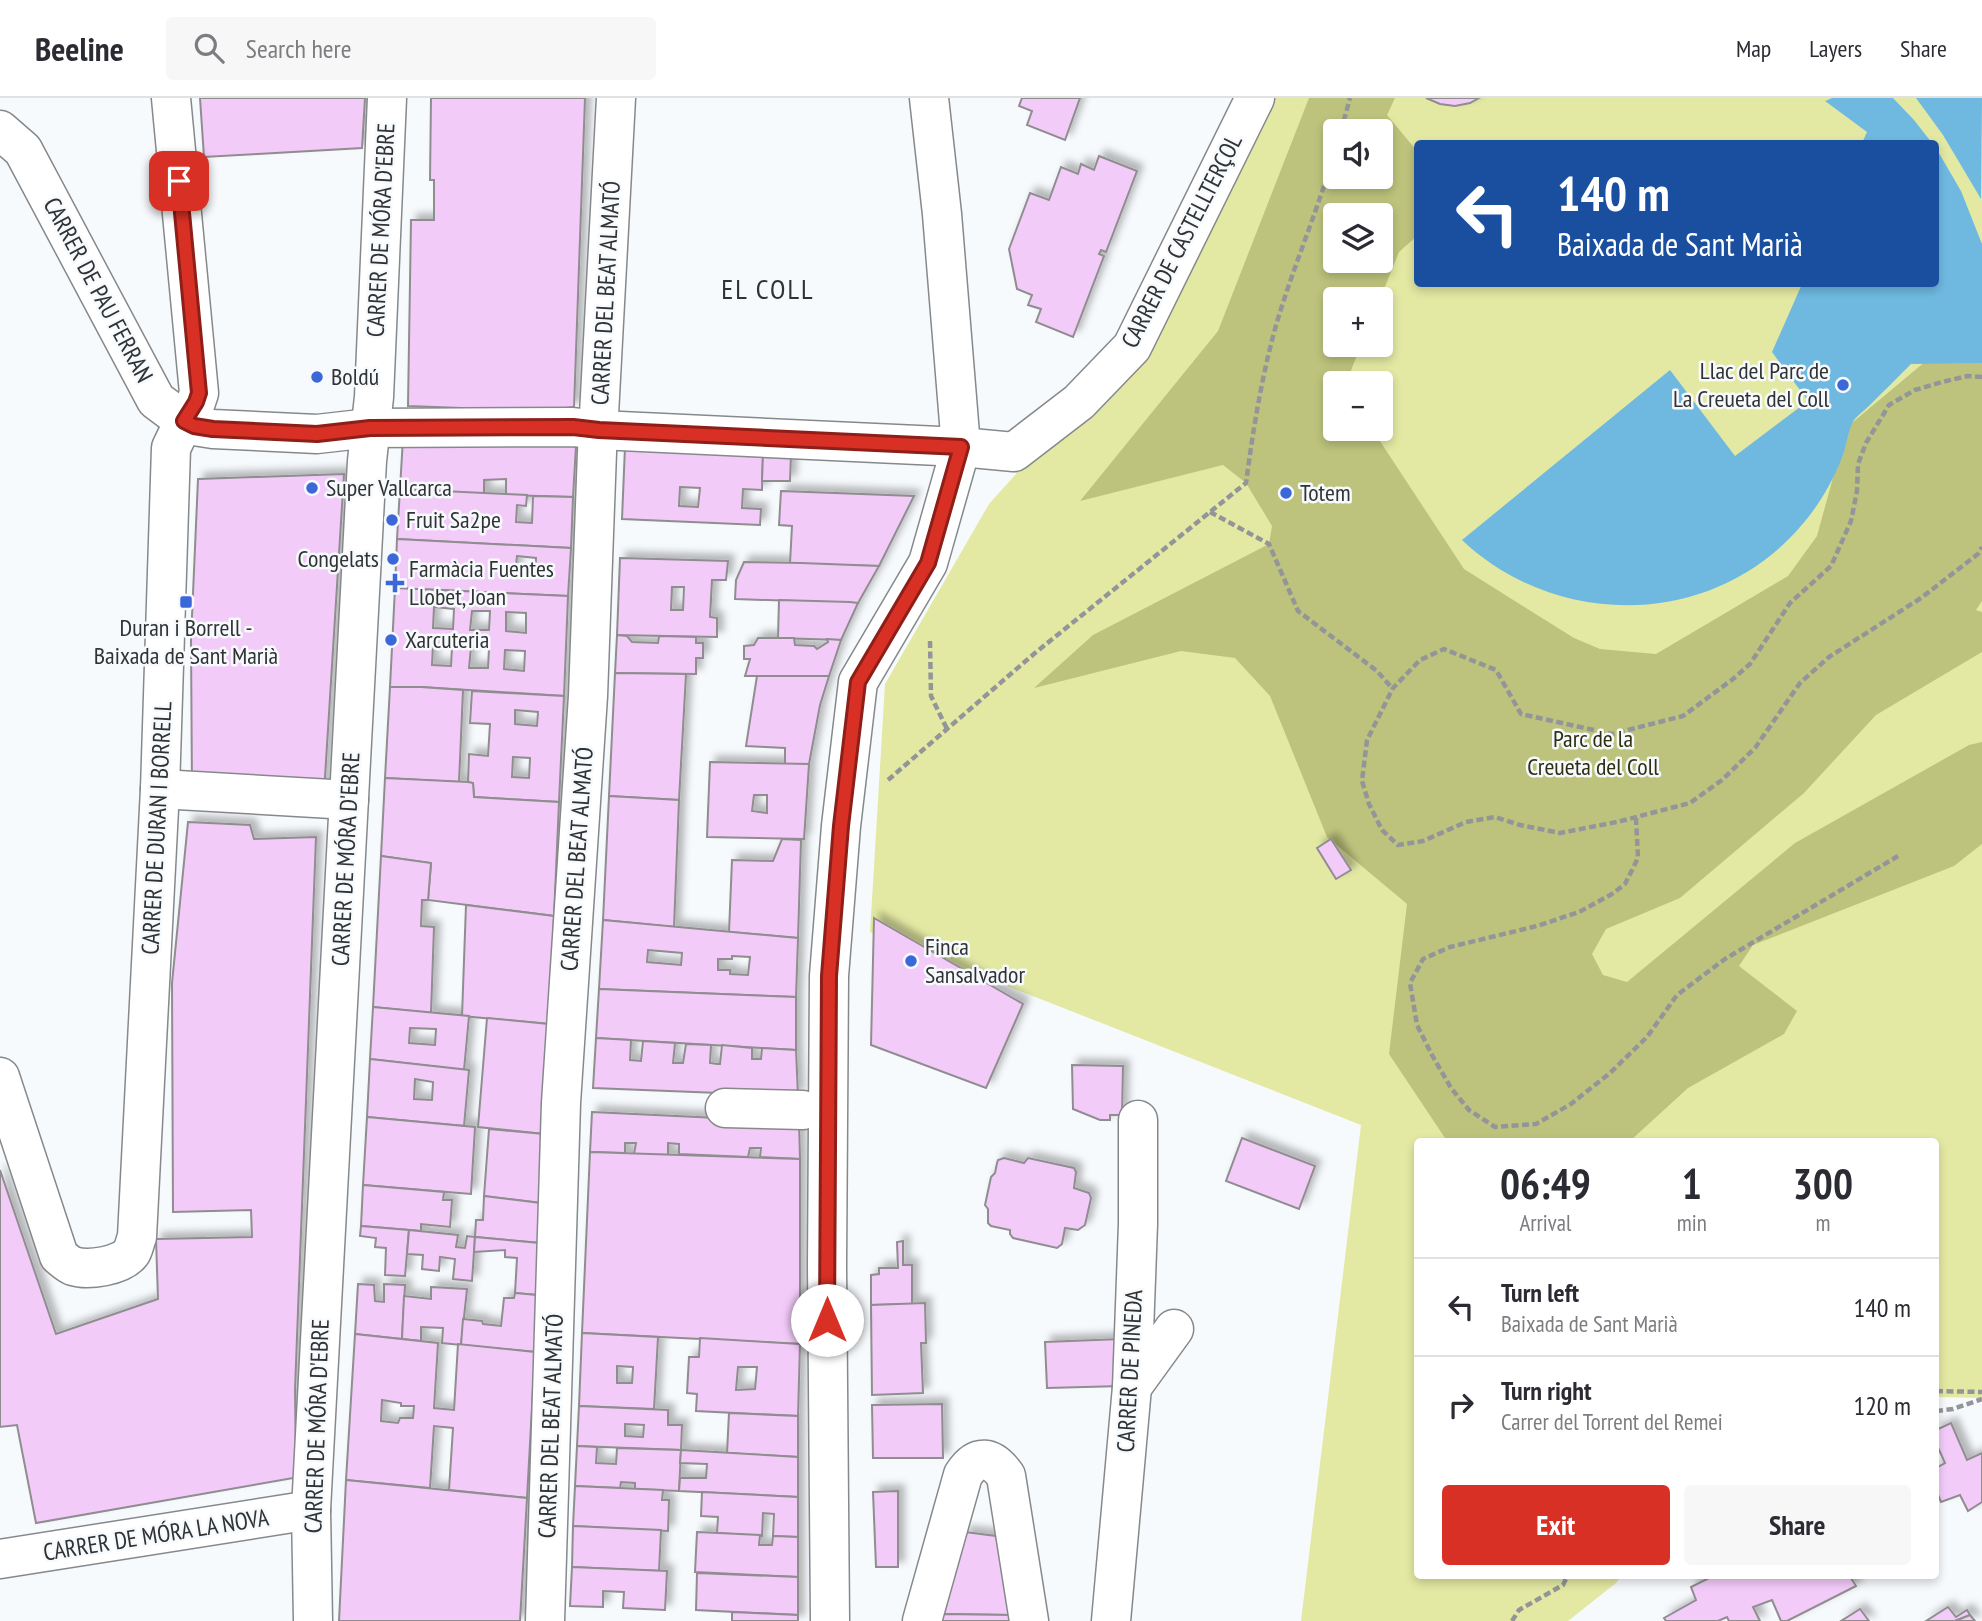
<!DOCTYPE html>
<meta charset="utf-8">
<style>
:root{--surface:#fff;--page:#f7f7f7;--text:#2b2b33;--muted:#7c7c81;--line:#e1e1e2;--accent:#d93025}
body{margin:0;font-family:"PT Sans Narrow",sans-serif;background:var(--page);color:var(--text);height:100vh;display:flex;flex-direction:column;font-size:26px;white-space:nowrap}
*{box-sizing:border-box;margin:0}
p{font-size:23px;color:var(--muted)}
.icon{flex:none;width:38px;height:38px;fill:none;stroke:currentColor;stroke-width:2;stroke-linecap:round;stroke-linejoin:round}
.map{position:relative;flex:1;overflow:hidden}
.panel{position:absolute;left:1414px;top:1040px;width:525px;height:441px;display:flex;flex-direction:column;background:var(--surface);border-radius:7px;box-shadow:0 4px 10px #0003}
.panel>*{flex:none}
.guide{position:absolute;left:1414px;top:42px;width:525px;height:147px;border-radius:7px;box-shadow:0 4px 10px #0003;background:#1a4fa0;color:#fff;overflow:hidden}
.buttons{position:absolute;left:1323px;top:21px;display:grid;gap:14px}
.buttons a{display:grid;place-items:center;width:70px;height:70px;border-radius:7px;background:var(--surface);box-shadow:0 4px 10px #0003;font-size:35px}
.pin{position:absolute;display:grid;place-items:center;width:60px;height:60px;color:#fff;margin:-30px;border-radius:14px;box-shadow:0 4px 10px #0006}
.me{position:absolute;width:77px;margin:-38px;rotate:0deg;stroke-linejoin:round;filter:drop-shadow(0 0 5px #0008)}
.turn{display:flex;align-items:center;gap:24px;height:147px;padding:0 28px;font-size:32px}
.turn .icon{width:91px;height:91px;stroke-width:2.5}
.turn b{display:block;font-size:49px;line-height:60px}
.eta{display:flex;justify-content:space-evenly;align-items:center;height:119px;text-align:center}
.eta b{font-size:42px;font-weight:700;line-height:49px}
.cta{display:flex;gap:14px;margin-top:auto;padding:14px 28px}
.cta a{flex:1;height:80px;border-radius:7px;background:var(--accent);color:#fff;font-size:28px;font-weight:700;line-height:80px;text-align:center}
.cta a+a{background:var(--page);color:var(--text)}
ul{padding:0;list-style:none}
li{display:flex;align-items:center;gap:21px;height:98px;padding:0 28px;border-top:2px solid var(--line)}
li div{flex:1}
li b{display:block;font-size:26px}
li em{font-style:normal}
header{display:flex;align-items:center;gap:42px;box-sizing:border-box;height:98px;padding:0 35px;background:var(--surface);border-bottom:2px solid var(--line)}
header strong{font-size:33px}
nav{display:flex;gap:38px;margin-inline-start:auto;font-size:24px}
.search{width:490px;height:63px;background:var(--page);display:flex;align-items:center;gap:18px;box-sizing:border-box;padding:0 24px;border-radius:7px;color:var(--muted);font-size:26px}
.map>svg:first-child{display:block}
.green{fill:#e3e9a3;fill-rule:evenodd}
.forest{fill:#bdc37c;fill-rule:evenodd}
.water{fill:#6fb9e1}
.building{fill:#f3cbf9;stroke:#908d90;stroke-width:2;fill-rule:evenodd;filter:url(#shadow)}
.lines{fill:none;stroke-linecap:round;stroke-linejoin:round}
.minor-casing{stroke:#86898b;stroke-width:41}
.path{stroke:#939598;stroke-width:4.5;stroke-dasharray:7 3.5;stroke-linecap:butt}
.minor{stroke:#fff;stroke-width:38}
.route-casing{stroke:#8d1f18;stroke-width:18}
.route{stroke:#d93025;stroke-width:12}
.poi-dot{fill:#3c67d8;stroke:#f7fafd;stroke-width:2.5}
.labels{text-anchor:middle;stroke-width:5;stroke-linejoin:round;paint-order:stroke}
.street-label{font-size:24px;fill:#313234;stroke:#f7fafd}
.poi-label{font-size:24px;fill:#313234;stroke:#f7fafd;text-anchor:start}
.park-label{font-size:24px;fill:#2d2f10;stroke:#f7fafd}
.quarter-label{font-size:28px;letter-spacing:2px;fill:#313234;stroke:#f7fafd}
</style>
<header>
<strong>Beeline</strong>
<div class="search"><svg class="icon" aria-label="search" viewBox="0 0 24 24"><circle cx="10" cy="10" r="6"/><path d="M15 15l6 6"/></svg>Search here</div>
<nav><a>Map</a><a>Layers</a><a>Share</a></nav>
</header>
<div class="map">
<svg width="1982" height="1523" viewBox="0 0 1982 1523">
<defs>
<filter id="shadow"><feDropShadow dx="6" dy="-6" stdDeviation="3.5" flood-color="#0004"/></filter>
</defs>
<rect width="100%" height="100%" fill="#f7fafd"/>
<!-- green -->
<path class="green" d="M1266,0H1982V1300L1936,1299V1043H1418V1477H1622L1616,1485L1568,1523H1301L1361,1027L870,834L885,586L989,406L1035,355L1128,283L1243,60ZM1335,33H1381V79H1335ZM1418,46H1936V186H1418ZM1335,117H1381V163H1335ZM1335,201H1381V247H1335ZM1335,285H1381V331H1335Z"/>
<!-- forest -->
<path class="forest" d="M1309,0H1395L1387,17L1417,53V138L1399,154L1380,201H1335V247H1361L1346,285H1335V331H1372L1464,471L1574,540L1600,551L1656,556L1788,478L1817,438L1847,329L1945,247L1982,149V503L1976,512L1982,514V554L1876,617L1804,695L1680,800L1606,831L1592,856L1603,877L1627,884L1795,745L1969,647L1982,644V746L1954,768L1753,847L1739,868L1797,913L1784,936L1688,990L1630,1043H1447L1389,956L1407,806L1327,739L1270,598L1235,560L1181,553L1034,590L1093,537L1269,446L1272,428L1246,385L1223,367L1080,403L1218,233ZM1335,33H1381V79H1335ZM1335,117H1381V163H1335Z"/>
<!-- water -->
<g class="water">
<polygon points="1832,0 1893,0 1914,22 1932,45 1862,45 1867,34 1825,3"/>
<polygon points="1916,0 1982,0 1981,101 1943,37"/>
<path d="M1936,50L1961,93L1982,146V265L1911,266C1897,280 1883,294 1870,307C1865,312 1858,317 1854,322C1848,331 1846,351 1841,362C1831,387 1817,410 1800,429C1713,530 1557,532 1462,442L1670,272L1735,358L1808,303L1772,254L1802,186H1936Z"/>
</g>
<!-- building -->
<g class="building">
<polygon points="200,0 365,0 362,50 204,59"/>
<polygon points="431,0 585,0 574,309 540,313 408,308 411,122 434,122 434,82 430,82"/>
<polygon points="1022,0 1080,0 1065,42 1027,27 1032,13 1019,8"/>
<polygon points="1426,0 1479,0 1470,5 1455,8 1440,6"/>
<polygon points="1099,58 1137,73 1106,154 1101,152 1099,156 1104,158 1073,239 1036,224 1041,211 1028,207 1032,197 1017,191 1009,151 1030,95 1049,102 1061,69 1078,76 1081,66 1094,72"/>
<polygon points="403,340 576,348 573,399 506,397 506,381 484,382 484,396 400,391"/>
<path d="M625,349L763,355L762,392L743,391L742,410L761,411L760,427L622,421ZM680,389L700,390L698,409L679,408Z"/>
<polygon points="763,355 791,356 790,383 762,383"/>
<polygon points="344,376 324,695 192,693 191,541 198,381"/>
<polygon points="400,391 527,397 526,408 517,407 516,424 532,425 533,398 573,399 571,450 397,441"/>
<polygon points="781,393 914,398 879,468 796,466 790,465 792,428 779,427"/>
<path d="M397,441L571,450L568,498L395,490ZM517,458L536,460L535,478L515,477Z"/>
<path d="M620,460L728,463L726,482H712L710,519L717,520V539L617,537ZM672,489H684L683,512H671Z"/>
<polygon points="744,464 801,465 879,468 858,505 735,501 736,482"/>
<path d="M395,490L568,498L564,598L421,589H390ZM434,509L454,511L453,531L433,530ZM472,513H490L489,532H470ZM506,514L526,515V535L506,533ZM433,547L452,548L451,568L432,567ZM471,549L489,550L488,570H469ZM505,552L525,553L524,573L504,571Z"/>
<polygon points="779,502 850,504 858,505 841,542 778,540"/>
<polygon points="617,537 627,538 632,544 658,545 659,538 696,539 696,545 703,545 703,560 696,560 696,576 615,575"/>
<polygon points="758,540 794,540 795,547 814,548 817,551 828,544 827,541 841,542 829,578 745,578 750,561 744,561 744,548 754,547"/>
<polygon points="615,575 686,576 679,702 609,698"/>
<polygon points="757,578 829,578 820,607 809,666 785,666 785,650 746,648"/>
<polygon points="390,589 421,589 463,592 459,684 385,680"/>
<path d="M472,593L564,598L559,704L474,699L473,685L468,684L469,656L488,658L490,626L470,625ZM515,612L538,614L537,628L515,626ZM513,659L530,660L529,680L512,679Z"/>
<path d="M710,664L809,666L804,741L707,739ZM754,697H767V715L752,713Z"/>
<polygon points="385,680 468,684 473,685 474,699 559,704 554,818 428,802 431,765 381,758"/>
<polygon points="609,698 679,702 674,829 603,822"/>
<polygon points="188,724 250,727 254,741 316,739 295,1292 296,1371 299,1379 36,1425 17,1327 0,1329 0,1072 56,1236 158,1201 156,1141 252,1139 251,1112 173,1114 172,885"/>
<polygon points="782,741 801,742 798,840 729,834 732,762 773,763"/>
<polygon points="1331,741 1351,772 1336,781 1317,750"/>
<polygon points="381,758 431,765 428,802 422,802 421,828 434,829 431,915 373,909"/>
<polygon points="466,807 554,818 549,926 462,918"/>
<polygon points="874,820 1023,906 986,990 871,947"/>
<path d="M603,822L798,840L796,899L599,891ZM648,852L682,855L681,867L647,864ZM732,858L750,859L748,877L730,876V872H718V861H732Z"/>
<polygon points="599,891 796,899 796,952 596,940"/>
<path d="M373,909L469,918L464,972L370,961ZM410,930L436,931L435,947L409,945Z"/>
<polygon points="487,920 549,926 544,1036 478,1029"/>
<polygon points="596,940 631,942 630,962 641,963 643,943 675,945 673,965 683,965 686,946 711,947 710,965 717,966 720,966 722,947 752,950 752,961 761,961 762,950 796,952 798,998 593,990"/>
<path d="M370,961L469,972L464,1028L367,1019ZM415,981L433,984L432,1002L414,1001Z"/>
<polygon points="1072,967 1123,968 1122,1017 1110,1017 1110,1022 1100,1022 1073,1011"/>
<polygon points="592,1014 799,1024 800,1061 760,1059 761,1050 750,1050 748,1059 679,1056 679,1046 668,1045 668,1057 634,1056 636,1045 625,1045 625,1055 590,1054"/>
<polygon points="367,1019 475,1029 471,1096 363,1087"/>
<polygon points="489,1031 544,1036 541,1105 484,1098"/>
<polygon points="1242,1040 1315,1068 1299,1111 1226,1083"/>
<polygon points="590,1054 800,1061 800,1246 582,1235"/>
<polygon points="1004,1060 1024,1065 1028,1060 1074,1070 1076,1074 1074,1090 1089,1095 1091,1100 1085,1127 1078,1132 1065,1130 1062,1146 1057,1150 1013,1140 1010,1136 1010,1132 991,1128 988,1125 988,1111 985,1107 991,1079 995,1075 997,1065 998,1062"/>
<polygon points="363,1087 444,1094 443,1102 452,1102 450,1129 421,1126 421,1133 361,1128"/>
<polygon points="484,1098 541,1105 540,1145 475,1139 476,1122 483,1122"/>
<polygon points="361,1128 409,1132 405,1178 385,1177 386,1150 375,1149 376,1140 360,1138"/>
<polygon points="409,1132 458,1137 456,1149 465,1150 467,1138 475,1139 472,1183 453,1181 455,1161 440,1159 439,1173 422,1171 423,1157 407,1156"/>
<polygon points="475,1139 540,1145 537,1197 515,1195 517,1160 505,1159 505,1152 474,1154"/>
<polygon points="903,1143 903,1167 912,1167 912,1206 871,1207 871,1177 879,1176 879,1170 898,1170 897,1144"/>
<polygon points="358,1186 374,1187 375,1203 384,1204 384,1186 405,1187 402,1241 355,1236"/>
<polygon points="431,1189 467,1191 461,1247 442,1245 443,1230 421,1229 421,1243 402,1241 404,1198 431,1201"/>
<polygon points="515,1195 537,1197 535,1254 461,1247 463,1221 482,1223 483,1226 501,1228 504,1200 514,1200"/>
<polygon points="925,1205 926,1245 921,1245 923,1295 872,1297 871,1207"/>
<path d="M582,1235L658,1239L654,1311L579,1308ZM617,1268L633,1269L632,1285H617Z"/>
<path d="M355,1236L438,1245L434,1310L454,1312L458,1246L535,1254L527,1400L449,1392L453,1330L434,1328L430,1390L346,1382ZM382,1302L401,1305V1308H414L413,1320H400L398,1325L381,1323Z"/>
<path d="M700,1240L800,1246L798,1318L696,1313L697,1296L687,1295L689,1259H699ZM738,1269H757L755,1291L736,1292Z"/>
<polygon points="1121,1241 1122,1288 1047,1290 1045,1244"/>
<polygon points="942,1306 943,1360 873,1360 872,1307"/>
<path d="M579,1308L668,1312V1327H682L681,1352L577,1348ZM625,1326L644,1327L643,1339L625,1338Z"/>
<polygon points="729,1315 798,1318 798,1359 727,1355"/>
<polygon points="1951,1325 1967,1362 1982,1355 1982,1404 1968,1413 1960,1397 1941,1404 1936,1392 1936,1370 1945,1365 1936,1345 1936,1332"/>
<polygon points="577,1348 597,1349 596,1365 616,1366 617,1350 681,1352 679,1393 635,1391 635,1385 621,1384 620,1390 575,1388"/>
<polygon points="681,1352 798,1359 798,1399 679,1393 680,1380 706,1380 707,1366 680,1365"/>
<polygon points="346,1382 527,1400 520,1523 339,1523"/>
<polygon points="575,1388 663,1392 662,1402 669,1402 668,1433 573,1428"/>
<polygon points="898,1393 898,1469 876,1469 873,1394"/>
<polygon points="702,1394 798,1399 798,1439 773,1438 774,1416 763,1415 762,1438 717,1435 718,1419 701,1418"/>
<polygon points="573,1428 661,1432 659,1473 572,1469"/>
<polygon points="697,1434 760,1437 759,1447 772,1447 773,1438 798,1439 798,1479 695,1474"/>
<polygon points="965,1434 996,1438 1011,1517 942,1516"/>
<polygon points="572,1469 667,1473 665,1512 623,1510 624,1494 603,1493 603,1509 570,1508"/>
<polygon points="697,1475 798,1479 798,1517 696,1512"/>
<polygon points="1715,1477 1849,1477 1856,1488 1787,1523 1781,1523 1772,1502 1753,1509 1760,1523 1729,1523 1727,1519 1718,1523 1666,1523 1664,1520 1696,1502 1691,1489"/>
<polygon points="1948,1509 1956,1519 1967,1512 1970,1517 1955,1523 1926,1523"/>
<polygon points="1860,1511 1869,1523 1841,1523"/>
<polygon points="732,1514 798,1517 798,1523 732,1523"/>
<polygon points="942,1516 1011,1517 1012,1523 940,1523"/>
<polygon points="1970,1517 1975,1523 1955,1523"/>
</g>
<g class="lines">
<defs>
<g id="minor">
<polyline points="0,32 23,52 156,302 184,323 194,328 213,331 317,336 370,330 573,329 599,332 961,349 1014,354 1079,304 1132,249 1255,0"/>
<polyline points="160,691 349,702"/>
<path d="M0,979L59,1158C64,1162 68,1166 73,1168C88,1173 121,1168 131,1155C134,1151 135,1143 137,1139L160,691L171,350L184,323L196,304L199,295L171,0"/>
<polyline points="725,1010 803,1012"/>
<polyline points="1132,1289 1174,1231"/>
<polyline points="0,1461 311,1412"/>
<polyline points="313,1523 311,1412 367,363 374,299 387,0"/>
<polyline points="545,1523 561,1005 588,598 597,354 616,0"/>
<polyline points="830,1523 827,1168 829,878 841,728 858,584 928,465 961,349 942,116 929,0"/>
<path d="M922,1523L963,1377C977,1355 992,1358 1006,1378L1029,1523"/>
<polyline points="1111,1523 1132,1289 1138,1126 1138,1022"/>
</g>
</defs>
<!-- minor casing -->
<use href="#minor" class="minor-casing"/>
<!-- path -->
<g class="path">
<polyline points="1341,33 1350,0"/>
<polyline points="1982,279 1968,278 1942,284 1915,292 1889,307 1866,345 1858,366 1857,393 1851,423 1831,468 1790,505 1750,566 1733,581 1683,618 1612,636 1521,616 1496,572 1444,551 1420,562 1393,590 1367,642 1362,683 1369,706 1382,732 1398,747 1423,743 1466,724 1495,719 1520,727 1560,735 1617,724 1690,705 1722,682 1755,650 1800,585 1829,559 1921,500 1978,456 1982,449"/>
<polyline points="1210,414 1269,446 1298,513 1377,573 1392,590"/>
<polyline points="930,543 931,598 947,631"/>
<path d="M888,682L1035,555L1246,385C1253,333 1261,282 1275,231C1292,171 1318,113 1335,52"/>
<polyline points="1636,720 1638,760 1625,786 1612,796 1579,814 1537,828 1450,849 1423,861 1410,885 1417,927 1432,957 1451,990 1469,1012 1495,1029 1536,1026 1571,1006 1610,975 1647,939 1677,897 1725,861 1898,758"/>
<polyline points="1936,1293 1982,1294"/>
<polyline points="1936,1313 1953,1311 1982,1301"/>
<polyline points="1512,1523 1519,1512 1563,1487 1568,1477"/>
</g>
<!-- minor -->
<use href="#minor" class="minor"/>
</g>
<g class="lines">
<defs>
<polyline id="route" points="179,83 199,295 196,304 184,323 194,328 213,331 317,336 370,330 573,329 599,332 961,349 928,465 858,584 841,728 829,878 827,1222"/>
</defs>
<!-- route casing -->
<use href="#route" class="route-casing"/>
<!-- route -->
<use href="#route" class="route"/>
</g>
<!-- markers -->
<g class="poi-dot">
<circle cx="317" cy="279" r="7"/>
<circle cx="1843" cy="287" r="7"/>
<circle cx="312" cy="390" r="7"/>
<circle cx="1286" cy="395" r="7"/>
<circle cx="392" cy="422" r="7"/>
<circle cx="393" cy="461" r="7"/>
<path d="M391.5 474.5h7v7h7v7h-7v7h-7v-7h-7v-7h7z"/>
<rect x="179" y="497" width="14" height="14" rx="3.5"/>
<circle cx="391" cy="542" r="7"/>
<circle cx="911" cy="863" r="7"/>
</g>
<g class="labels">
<!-- street labels -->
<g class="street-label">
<text transform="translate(381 132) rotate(-87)" y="8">CARRER DE MÓRA D'EBRE</text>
<text transform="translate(1182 143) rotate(-63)" y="8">CARRER DE CASTELLTERÇOL</text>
<text transform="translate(98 192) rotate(62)" y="8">CARRER DE PAU FERRAN</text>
<text transform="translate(606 195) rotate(-87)" y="8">CARRER DEL BEAT ALMATÓ</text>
<text transform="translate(157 730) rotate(-87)" y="8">CARRER DE DURAN I BORRELL</text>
<text transform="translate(346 761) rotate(-87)" y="8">CARRER DE MÓRA D'EBRE</text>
<text transform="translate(577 761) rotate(-86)" y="8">CARRER DEL BEAT ALMATÓ</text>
<text transform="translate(1130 1273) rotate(-87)" y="8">CARRER DE PINEDA</text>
<text transform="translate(317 1328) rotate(-88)" y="8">CARRER DE MÓRA D'EBRE</text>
<text transform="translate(551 1328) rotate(-88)" y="8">CARRER DEL BEAT ALMATÓ</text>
<text transform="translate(156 1437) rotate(-9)" y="8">CARRER DE MÓRA LA NOVA</text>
</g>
<!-- poi labels -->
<g class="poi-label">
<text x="1829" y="281" text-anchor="end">Llac del Parc de<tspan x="1829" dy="28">La Creueta del Coll</tspan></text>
<text x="331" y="287">Boldú</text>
<text x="326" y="398">Super Vallcarca</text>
<text x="1300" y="403">Totem</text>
<text x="406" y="430">Fruit Sa2pe</text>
<text x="379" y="469" text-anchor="end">Congelats</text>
<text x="409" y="479">Farmàcia Fuentes<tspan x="409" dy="28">Llobet, Joan</tspan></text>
<text x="186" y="538" text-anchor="middle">Duran i Borrell -<tspan x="186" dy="28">Baixada de Sant Marià</tspan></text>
<text x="405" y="550">Xarcuteria</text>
<text x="925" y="857">Finca<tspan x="925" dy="28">Sansalvador</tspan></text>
</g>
<!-- park labels -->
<g class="park-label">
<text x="1593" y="649">Parc de la<tspan x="1593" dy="28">Creueta del Coll</tspan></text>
</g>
<!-- quarter labels -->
<g class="quarter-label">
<text x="768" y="201">EL COLL</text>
</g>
</g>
</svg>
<div class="buttons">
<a><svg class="icon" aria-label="sound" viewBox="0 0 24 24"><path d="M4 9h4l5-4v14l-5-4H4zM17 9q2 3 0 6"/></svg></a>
<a><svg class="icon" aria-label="layers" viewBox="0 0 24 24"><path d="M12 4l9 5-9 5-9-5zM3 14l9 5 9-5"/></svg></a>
<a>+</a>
<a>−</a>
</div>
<div class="pin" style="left:179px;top:83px;background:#d93025"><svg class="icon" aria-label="arrive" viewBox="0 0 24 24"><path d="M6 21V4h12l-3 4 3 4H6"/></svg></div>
<svg class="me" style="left:827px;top:1222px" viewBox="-20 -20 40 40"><circle r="19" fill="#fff"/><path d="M0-13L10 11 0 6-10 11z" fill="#d93025"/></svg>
<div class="guide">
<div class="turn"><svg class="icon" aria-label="left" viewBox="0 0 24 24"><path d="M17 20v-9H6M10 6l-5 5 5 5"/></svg><div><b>140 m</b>Baixada de Sant Marià</div></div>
</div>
<section class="panel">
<div class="eta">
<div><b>06:49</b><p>Arrival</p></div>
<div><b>1</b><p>min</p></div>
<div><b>300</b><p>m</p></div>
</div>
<ul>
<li><svg class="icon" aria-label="left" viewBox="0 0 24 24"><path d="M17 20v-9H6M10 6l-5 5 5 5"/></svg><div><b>Turn left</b><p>Baixada de Sant Marià</p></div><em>140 m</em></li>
<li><svg class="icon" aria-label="right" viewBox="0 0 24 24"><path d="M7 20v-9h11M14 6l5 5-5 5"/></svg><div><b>Turn right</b><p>Carrer del Torrent del Remei</p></div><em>120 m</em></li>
</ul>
<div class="cta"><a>Exit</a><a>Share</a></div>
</section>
</div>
